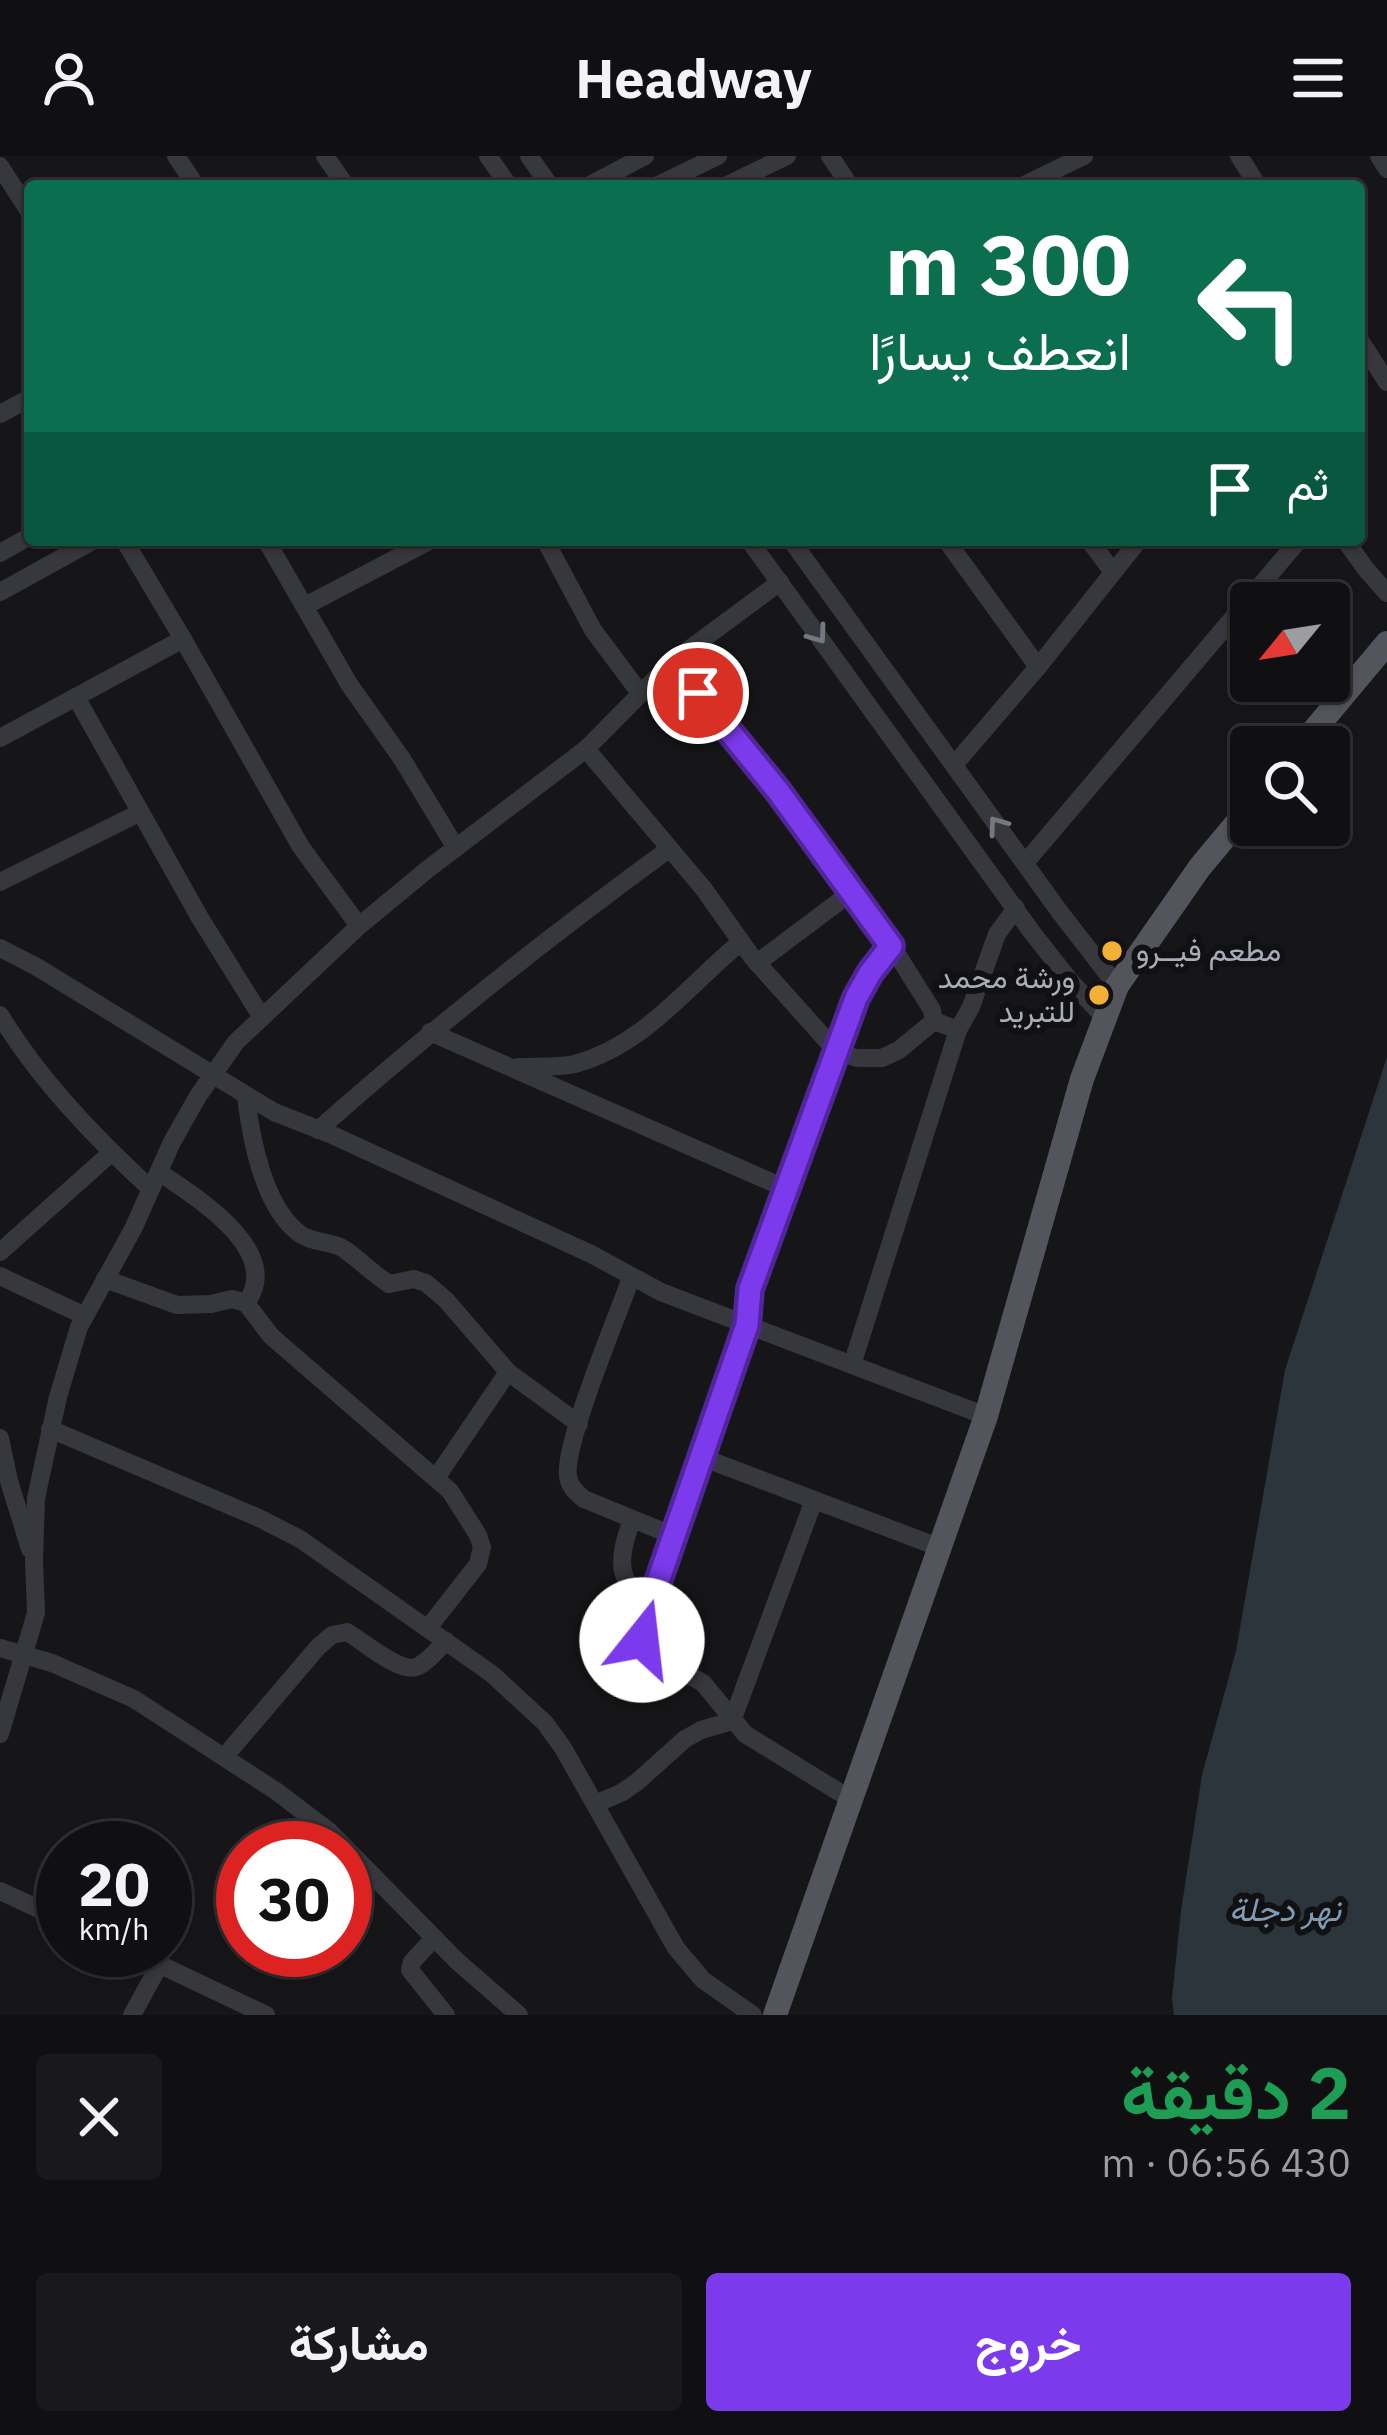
<!DOCTYPE html>
<html lang="ar">
<meta charset="utf-8">
<style>
:root{--surface:#101012;--page:#19191b;--text:#f1f3f6;--muted:#9c9d9f;--line:#303032;--accent:#7c3aed}
body{margin:0;font-family:"IBM Plex Sans",Vazirmatn,sans-serif;background:var(--page);color:var(--text);direction:rtl;height:100vh;display:flex;flex-direction:column;font-size:45px;white-space:nowrap}
*{box-sizing:border-box;margin:0}
p{font-size:39px;color:var(--muted)}
.icon{flex:none;width:66px;height:66px;fill:none;stroke:currentColor;stroke-width:2;stroke-linecap:round;stroke-linejoin:round}
.map{position:relative;height:1859px;overflow:hidden;direction:ltr}
.panel{display:flex;flex-direction:column;background:var(--surface);flex:1}
.panel>*{flex:none}
.top-card{position:absolute;left:24px;top:24px;width:1341px;height:366px;border-radius:12px;box-shadow:0 3px 9px #0004,0 0 0 3px var(--line);direction:rtl;background:#0b6e4f;color:#fff;overflow:hidden}
.needle{width:78px;rotate:240deg}
.tools{position:absolute;left:1230px;top:426px;display:grid;gap:24px}
.tools a{display:grid;place-items:center;width:120px;height:120px;border-radius:12px;background:var(--surface);box-shadow:0 3px 9px #0004,0 0 0 3px var(--line);font-size:60px}
.speed{position:absolute;left:36px;top:1665px;display:flex;gap:24px;font-size:60px;font-weight:700;text-align:center}
.speed>*{display:grid;place-content:center;width:156px;height:156px;border-radius:50%;background:var(--surface);box-shadow:0 3px 9px #0004,0 0 0 3px var(--line);line-height:1}
.speed small{font-size:30px;font-weight:400}
.speed .limit{border:18px solid #d22;background:#fff;color:#111}
.pin{position:absolute;display:grid;place-items:center;width:102px;height:102px;color:#fff;margin:-51px;border:6px solid #fff;border-radius:50%;box-shadow:0 3px 12px #0007}
.me{position:absolute;width:132px;margin:-66px;rotate:16deg;stroke-linejoin:round;filter:drop-shadow(0 0 9px #0008)}
.turn{display:flex;align-items:center;gap:42px;height:252px;padding:0 36px;font-size:54px}
.turn .icon{width:156px;height:156px;stroke-width:2.5}
.turn b{display:block;font-size:84px;line-height:102px}
.then{display:flex;align-items:center;height:114px;padding:0 36px;background:#0003;gap:24px;font-size:45px}
.round{display:grid;place-items:center;flex:none;width:126px;height:126px;border-radius:12px;background:var(--page)}
.overview{display:flex;align-items:center;justify-content:space-between;height:204px;padding:0 36px}
h1{font-size:72px;font-weight:700;line-height:90px;color:#1e9e55}
.cta{display:flex;gap:24px;margin-top:auto;padding:24px 36px}
.cta a{flex:1;height:138px;border-radius:12px;background:var(--accent);color:#fff;font-size:48px;font-weight:700;line-height:138px;text-align:center}
.cta a+a{background:var(--page);color:var(--text)}
header{display:flex;justify-content:space-between;align-items:center;height:156px;padding:0 36px;background:var(--surface);font-size:54px;font-weight:700}
.map>svg:first-child{display:block}
.water{fill:#2c353c}
.lines{fill:none;stroke-linecap:round;stroke-linejoin:round}
.minor{stroke:#37383d;stroke-width:18}
.major{stroke:#53555c;stroke-width:24}
.oneway{stroke:#757881}
.route-casing{stroke:#51269a;stroke-width:30}
.route{stroke:#7c3aed;stroke-width:21}
.poi-dot{fill:#f2b134;stroke:#111113;stroke-width:4.5}
.labels{text-anchor:middle;stroke-width:12;stroke-linejoin:round;paint-order:stroke}
.poi-label{font-size:30px;fill:#a8adb8;stroke:#111113;text-anchor:start}
.water-label{font-size:33px;font-style:italic;fill:#7f9bb3;stroke:#111113}
</style>
<header><svg class="icon" aria-label="menu" viewBox="0 0 24 24"><path d="M4 6h16M4 12h16M4 18h16"/></svg>Headway<svg class="icon" aria-label="person" viewBox="0 0 24 24"><circle cx="12" cy="8" r="4"/><path d="M4 21q1-7 8-7t8 7"/></svg></header>
<div class="map">
<svg width="1387" height="1859" viewBox="0 0 1387 1859">
<rect width="100%" height="100%" fill="#161618"/>
<!-- water -->
<polygon class="water" points="1387,901 1387,1859 1174,1859 1172,1842 1181,1755 1202,1619 1236,1495 1285,1214"/>
<g class="lines">
<!-- minor -->
<g class="minor">
<polyline points="176,0 196,30"/>
<polyline points="325,0 346,30"/>
<polyline points="488,0 509,30"/>
<polyline points="529,0 550,30"/>
<polyline points="830,0 850,30"/>
<polyline points="1239,0 1258,30"/>
<polyline points="1379,0 1387,13"/>
<polyline points="0,10 30,57"/>
<polyline points="588,30 645,0"/>
<polyline points="656,30 718,0"/>
<polyline points="725,30 787,0"/>
<polyline points="1022,30 1084,0"/>
<polyline points="1359,183 1387,226"/>
<polyline points="0,258 30,242"/>
<polyline points="124,384 183,483 301,691 359,770"/>
<polyline points="266,384 349,528 402,603 456,692"/>
<polyline points="545,384 593,474 640,537"/>
<polyline points="749,384 1031,775 1071,826 1106,863"/>
<polyline points="791,384 1059,755 1117,830"/>
<polyline points="946,384 1038,511"/>
<polyline points="1089,384 1113,416"/>
<polyline points="1345,384 1365,412 1387,437"/>
<polyline points="0,397 30,380"/>
<polyline points="0,436 94,384"/>
<polyline points="305,450 431,384"/>
<polyline points="672,506 778,636 883,776 932,854 934,865"/>
<polyline points="76,541 200,762 261,860"/>
<polyline points="0,582 183,483"/>
<polyline points="586,593 703,732 752,801 837,896 857,902 882,902 899,894 934,865 958,874"/>
<polyline points="954,609 1038,511 1139,384"/>
<polyline points="1025,707 1299,384"/>
<polyline points="0,726 139,657"/>
<polyline points="0,792 37,811 274,956 330,978 591,1098 661,1136 986,1260"/>
<polyline points="757,807 853,735"/>
<path d="M0,859C39,924 95,982 151,1033"/>
<polyline points="430,876 787,1033"/>
<path d="M518,911C537,910 557,912 575,908C645,889 688,829 741,786"/>
<path d="M246,940C251,983 264,1052 300,1078C314,1088 330,1084 344,1093C360,1104 373,1118 389,1128L414,1123L426,1127L446,1144L508,1216L579,1268"/>
<path d="M318,974C431,874 547,782 669,693"/>
<path d="M159,1016C194,1040 285,1095 246,1147"/>
<polyline points="0,1096 111,997"/>
<polyline points="0,1120 85,1160"/>
<path d="M631,1122C618,1159 563,1289 568,1320C569,1330 576,1337 584,1343L674,1380"/>
<polyline points="105,1123 177,1149 211,1148 232,1143 246,1147 271,1180 450,1335 478,1379 482,1391 478,1408 428,1472"/>
<polyline points="852,1209 958,874 971,851 997,778 1016,752"/>
<polyline points="50,1273 259,1362 300,1383 492,1518 545,1567 563,1592 676,1792 703,1824 753,1859"/>
<polyline points="0,1282 9,1325 30,1393"/>
<polyline points="701,1301 941,1392"/>
<polyline points="436,1322 508,1216"/>
<path d="M632,1363C618,1404 615,1422 649,1453"/>
<polyline points="0,1492 52,1507 134,1543 276,1635 330,1676 457,1805 519,1859"/>
<polyline points="0,1578 36,1457 34,1405 36,1342 58,1241 79,1171 133,1073 172,986 198,940 236,886 359,770 428,713 586,593 672,506 780,426"/>
<path d="M225,1600L318,1491L332,1479L347,1476C363,1485 399,1517 416,1511C427,1507 438,1493 446,1485"/>
<polyline points="852,1644 745,1578 703,1527 655,1500 645,1490 641,1478 747,1169 750,1133 849,861 870,817 891,790"/>
<polyline points="595,1648 621,1637 637,1626 685,1583 701,1574 732,1565 814,1344"/>
<polyline points="0,1735 63,1764"/>
<polyline points="434,1782 412,1806 410,1814 446,1859"/>
<polyline points="129,1794 266,1859"/>
<polyline points="132,1859 160,1808"/>
</g>
<!-- major -->
<g class="major">
<polyline points="1300,591 1387,487"/>
<polyline points="775,1859 986,1260 1082,923 1117,830 1200,711 1251,650"/>
</g>
</g>
<!-- one-way arrows -->
<defs><path id="oneway-chevron" d="M-2-3.5L2.5 0L-2 3.5" fill="none" stroke-width="1.6" stroke-linecap="round" stroke-linejoin="round" transform="scale(3)"/></defs>
<g class="oneway">
<use href="#oneway-chevron" transform="translate(818 479) rotate(54)"/>
<use href="#oneway-chevron" transform="translate(997 669) rotate(-126)"/>
</g>
<g class="lines">
<defs>
<polyline id="route" points="642,1484 643,1469 747,1169 750,1133 856,842 870,817 891,790 778,635 698,537"/>
</defs>
<!-- route casing -->
<use href="#route" class="route-casing"/>
<!-- route -->
<use href="#route" class="route"/>
</g>
<!-- markers -->
<g class="poi-dot">
<circle cx="1112" cy="795" r="12"/>
<circle cx="1099" cy="839" r="12"/>
</g>
<g class="labels">
<!-- poi labels -->
<g class="poi-label">
<text x="1136" y="805">مطعم فيــرو</text>
<text x="1075" y="832" text-anchor="end">ورشة محمد<tspan x="1075" dy="34">للتبريد</tspan></text>
</g>
<!-- water labels -->
<g class="water-label">
<text x="1285" y="1765">نهر دجلة</text>
</g>
</g>
</svg>
<div class="tools">
<a><svg class="needle" viewBox="-14 -14 28 28"><path d="M0-13l5 13h-10z" fill="#e53935"/><path d="M0 13l5-13h-10z" fill="#9c9d9f"/></svg></a>
<a><svg class="icon" aria-label="search" viewBox="0 0 24 24"><circle cx="10" cy="10" r="6"/><path d="M15 15l6 6"/></svg></a>
</div>
<div class="speed"><div>20<small>km/h</small></div><div class="limit">30</div></div>
<div class="pin" style="left:698px;top:537px;background:#d93025"><svg class="icon" aria-label="arrive" viewBox="0 0 24 24"><path d="M6 21V4h12l-3 4 3 4H6"/></svg></div>
<svg class="me" style="left:642px;top:1484px" viewBox="-20 -20 40 40"><circle r="19" fill="#fff"/><path d="M0-13L10 11 0 6-10 11z" fill="#7c3aed"/></svg>
<div class="top-card">
<div class="turn"><svg class="icon" aria-label="left" viewBox="0 0 24 24"><path d="M17 20v-9H6M10 6l-5 5 5 5"/></svg><div><b>300 m</b>انعطف يسارًا</div></div>
<div class="then">ثم<svg class="icon" aria-label="arrive" viewBox="0 0 24 24"><path d="M6 21V4h12l-3 4 3 4H6"/></svg></div>
</div>
</div>
<section class="panel">
<div class="overview"><div><h1>2 دقيقة</h1><p>430 m · 06:56</p></div><a class="round"><svg class="icon" aria-label="close" viewBox="0 0 24 24"><path d="M6 6l12 12M18 6L6 18"/></svg></a></div>
<div class="cta"><a>خروج</a><a>مشاركة</a></div>
</section>
